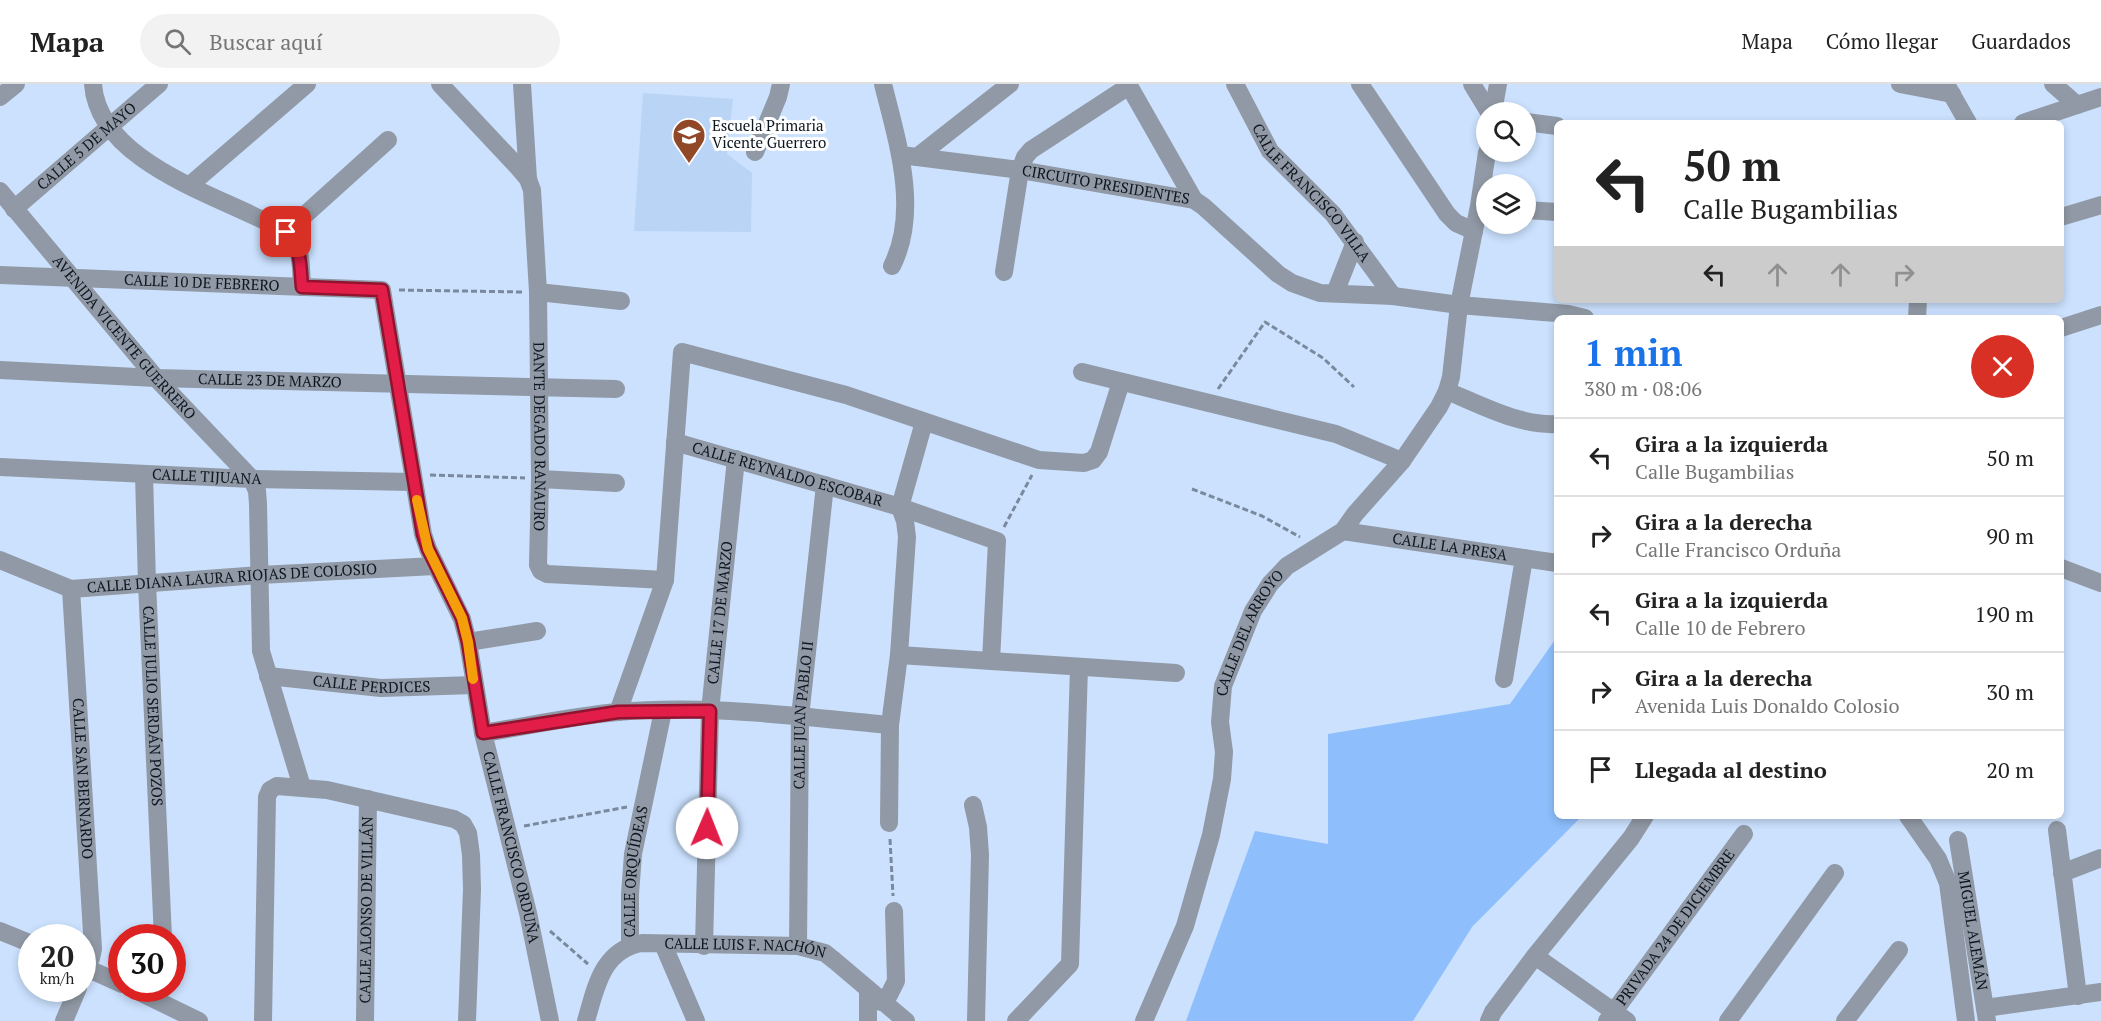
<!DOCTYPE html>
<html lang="es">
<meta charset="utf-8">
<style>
:root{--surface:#fff;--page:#f2f2f2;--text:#222;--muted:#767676;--line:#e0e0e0;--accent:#1a73e8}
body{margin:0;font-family:"PT Serif",serif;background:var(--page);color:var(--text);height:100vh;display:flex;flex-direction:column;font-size:22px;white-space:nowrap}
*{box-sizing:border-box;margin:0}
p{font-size:20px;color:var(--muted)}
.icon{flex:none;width:33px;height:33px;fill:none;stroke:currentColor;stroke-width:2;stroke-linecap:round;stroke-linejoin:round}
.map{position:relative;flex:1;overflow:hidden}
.drawer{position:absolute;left:1554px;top:231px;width:510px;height:504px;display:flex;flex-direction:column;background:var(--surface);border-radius:9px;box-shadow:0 3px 9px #0003}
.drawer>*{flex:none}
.banner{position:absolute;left:1554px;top:36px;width:510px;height:183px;border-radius:9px;box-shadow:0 3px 9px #0003;background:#fff;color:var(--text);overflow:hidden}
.fabs{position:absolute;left:1476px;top:18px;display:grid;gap:12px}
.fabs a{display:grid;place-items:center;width:60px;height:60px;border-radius:50%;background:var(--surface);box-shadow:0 3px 9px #0003;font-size:30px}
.speed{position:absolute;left:18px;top:840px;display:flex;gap:12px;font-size:30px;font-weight:700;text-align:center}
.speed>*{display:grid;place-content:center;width:78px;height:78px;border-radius:50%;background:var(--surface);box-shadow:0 3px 9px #0003;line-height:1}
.speed small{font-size:15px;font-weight:400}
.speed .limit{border:9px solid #d22;background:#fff;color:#111}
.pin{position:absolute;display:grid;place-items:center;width:51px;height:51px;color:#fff;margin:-26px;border-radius:12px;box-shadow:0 3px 9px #0006}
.me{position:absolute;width:66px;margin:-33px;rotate:1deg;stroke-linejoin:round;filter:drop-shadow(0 0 4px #0008)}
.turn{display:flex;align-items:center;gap:21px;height:126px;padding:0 30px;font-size:27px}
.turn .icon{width:78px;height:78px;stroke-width:2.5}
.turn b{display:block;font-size:42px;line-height:51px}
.lanes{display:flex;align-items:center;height:57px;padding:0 30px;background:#0003;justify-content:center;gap:30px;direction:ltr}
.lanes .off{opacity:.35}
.round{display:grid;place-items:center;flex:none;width:63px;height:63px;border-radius:32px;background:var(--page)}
.summary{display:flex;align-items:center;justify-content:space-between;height:102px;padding:0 30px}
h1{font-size:36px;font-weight:800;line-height:45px;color:var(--accent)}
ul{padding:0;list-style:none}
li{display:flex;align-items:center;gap:18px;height:78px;padding:0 30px;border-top:2px solid var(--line)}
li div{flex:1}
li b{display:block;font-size:22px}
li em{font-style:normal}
header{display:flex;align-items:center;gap:36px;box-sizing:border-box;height:84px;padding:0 30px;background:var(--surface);border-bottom:2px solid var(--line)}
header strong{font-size:28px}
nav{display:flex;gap:33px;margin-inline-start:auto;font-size:21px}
.search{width:420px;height:54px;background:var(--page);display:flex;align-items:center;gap:15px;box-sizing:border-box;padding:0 21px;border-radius:33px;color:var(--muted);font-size:22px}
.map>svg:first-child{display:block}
.built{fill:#bad4f6}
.green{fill:#8ebffc}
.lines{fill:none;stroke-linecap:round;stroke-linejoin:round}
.path{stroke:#7a8a9e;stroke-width:3;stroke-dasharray:6 3;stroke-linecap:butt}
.street{stroke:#9099a5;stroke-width:18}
.route-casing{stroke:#92132f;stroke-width:15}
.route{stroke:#e11d48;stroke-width:10}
.slow{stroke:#f59e0b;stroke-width:10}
.labels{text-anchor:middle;stroke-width:6;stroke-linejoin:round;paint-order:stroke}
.poi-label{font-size:15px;fill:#0e161f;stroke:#fff;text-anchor:start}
.street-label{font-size:15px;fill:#0e161f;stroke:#fff}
</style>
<header>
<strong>Mapa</strong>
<div class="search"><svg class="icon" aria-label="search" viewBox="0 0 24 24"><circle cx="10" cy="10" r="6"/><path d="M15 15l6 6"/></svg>Buscar aquí</div>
<nav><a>Mapa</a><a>Cómo llegar</a><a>Guardados</a></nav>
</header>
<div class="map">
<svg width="2101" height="937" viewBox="0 0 2101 937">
<rect width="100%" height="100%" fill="#cbe1fe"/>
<!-- built -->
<polygon class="built" points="643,9 733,15 727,70 752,89 751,148 634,147"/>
<!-- green -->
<polygon class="green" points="1557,553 1557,732 1582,732 1472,843 1413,937 1186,937 1255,747 1328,760 1328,650 1510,620"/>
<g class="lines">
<!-- path -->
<g class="path">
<polyline points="399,206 522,208"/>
<polyline points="1218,305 1265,238 1323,274 1354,303"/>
<polyline points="430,391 525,394"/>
<polyline points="1192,405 1262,432 1300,453"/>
<polyline points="1004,443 1032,391"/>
<polyline points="524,742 627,723"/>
<polyline points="890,755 893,812"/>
<polyline points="550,847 588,880"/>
</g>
<!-- street -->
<g class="street">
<path d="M93,0C98,71 198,105 252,131C266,138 287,144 295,158C302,170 301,189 302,203"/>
<path id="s1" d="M440,0L517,82L528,95L532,106L538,208L540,395L538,481L541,487L547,490L665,496"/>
<polyline points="522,0 528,95"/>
<path d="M883,0C897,57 920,126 892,182"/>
<polyline points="1128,0 1194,116"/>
<path id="s2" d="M1235,0L1270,67L1333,130L1393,212"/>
<polyline points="1360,0 1447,130 1456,139 1474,147"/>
<polyline points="1472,0 1489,28"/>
<polyline points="1900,0 1952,10"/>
<polyline points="2053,0 2077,21"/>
<polyline points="1947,2 1968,39"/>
<polyline points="0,13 16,0"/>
<polyline points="1493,28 1498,0"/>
<polyline points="1526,38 1557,42"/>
<polyline points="2023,39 2101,13"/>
<polyline points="755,68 778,13 781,0"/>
<path id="s3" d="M901,71L1020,86L1194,116L1203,122L1278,190L1292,199L1320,209L1393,212L1459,221L1568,230L1585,234"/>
<polyline points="917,73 1010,0"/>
<polyline points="190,101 307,0"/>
<path id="s4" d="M0,107L156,294L252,395L257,407L258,420L261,567L302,703"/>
<path id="s5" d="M14,125L159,0"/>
<polyline points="1526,126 1557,128"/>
<polyline points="2061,133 2101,121"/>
<polyline points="286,148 388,56"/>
<polyline points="1004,188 1020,86 1025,73 1031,66 1129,2"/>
<path id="s6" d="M0,191L382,206L423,450L428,465L462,535L468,558L483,649L528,829L550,937"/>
<polyline points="538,208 621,217"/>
<polyline points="1335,209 1355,158"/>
<polyline points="1917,234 1918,216"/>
<polyline points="2061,244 2101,231"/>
<path id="s7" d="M0,286L156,294L616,305"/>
<polyline points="1082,288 1336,350 1402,377"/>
<path d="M1447,307C1481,321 1519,342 1557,340"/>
<path id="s8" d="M675,358L900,423L997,457L991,577"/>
<path id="s9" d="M0,383L252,395L414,398"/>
<path id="s10" d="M144,390L147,499L163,854"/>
<polyline points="540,395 616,399"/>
<path id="s11" d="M1343,447L1557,479"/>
<path id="s12" d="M0,476L71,505L260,491L435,482"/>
<polyline points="2061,484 2101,499"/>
<path id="s13" d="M71,505L93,865L91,874L82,893"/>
<polyline points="468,558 537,547"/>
<polyline points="899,571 1176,589"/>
<path id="s14" d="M268,592L381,604L474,601"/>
<polyline points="1504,595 1524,474"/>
<polyline points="618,628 665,496 682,268 846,311 1039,376 1084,379 1093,376 1099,368 1121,298"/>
<path d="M483,649C528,642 573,632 618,628C707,620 802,633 890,641"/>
<polyline points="973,721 978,743 980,771 976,937"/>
<polyline points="1908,732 1938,775 1948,799 1966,937"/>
<polyline points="889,739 890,641 899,571 907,453 905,437 900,423 924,338"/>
<polyline points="2057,746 2078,912"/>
<path id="s15" d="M1958,756L1987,937"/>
<polyline points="2062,789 2101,774"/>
<polyline points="0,847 32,860"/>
<polyline points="663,860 696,937"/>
<path id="s16" d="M630,861V810L633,770L663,627"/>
<path id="s17" d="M704,862L710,627L736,375"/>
<path id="s18" d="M798,862L800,633L825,401"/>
<polyline points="1535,872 1627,937"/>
<polyline points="82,882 122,900"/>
<polyline points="131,904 199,937"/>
<polyline points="868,905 868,937"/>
<polyline points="881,918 889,911 896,897 894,827"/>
<polyline points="1985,924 2101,908"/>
<polyline points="64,937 78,904"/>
<polyline points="263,937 267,713 270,706 277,702 327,706 454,735 463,740 468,749 471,771 472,805 467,937"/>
<path id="s19" d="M365,937L368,715"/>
<path id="s20" d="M586,937C596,903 602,866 642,859L798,862L825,869L835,877L906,937"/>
<polyline points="1016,937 1070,880 1079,583"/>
<path id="s21" d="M1144,937L1185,842L1211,751L1222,695L1224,668L1220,638L1223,602L1253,527L1270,500L1287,482L1343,447L1355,430L1402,377L1439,323L1447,307L1451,293L1459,221L1479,122L1487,68"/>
<polyline points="1489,937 1493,928 1535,872 1631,754 1645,732"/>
<path id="s22" d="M1607,937L1744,750"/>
<polyline points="1728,937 1835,789"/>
<polyline points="1845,937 1899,866"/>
</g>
</g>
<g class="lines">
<defs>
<path id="route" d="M286,148C302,163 300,182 302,203L382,206L423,450L428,465L462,534L468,558L483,649L618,628L710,627L707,744"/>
</defs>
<!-- route casing -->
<use href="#route" class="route-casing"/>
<!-- route -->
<use href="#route" class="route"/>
<!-- slow -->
<polyline class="slow" points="417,416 428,465 462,534 468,558 473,595"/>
</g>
<!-- icons -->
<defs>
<symbol id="school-pin" viewBox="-11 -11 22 30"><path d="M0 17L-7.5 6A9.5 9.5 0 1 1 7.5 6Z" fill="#904826" stroke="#fff"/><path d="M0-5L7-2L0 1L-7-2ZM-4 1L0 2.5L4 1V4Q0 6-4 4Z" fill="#fff"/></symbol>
</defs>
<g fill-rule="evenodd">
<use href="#school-pin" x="670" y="32" width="38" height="52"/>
</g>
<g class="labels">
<!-- poi labels -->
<g class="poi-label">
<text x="712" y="47">Escuela Primaria<tspan x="712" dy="17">Vicente Guerrero</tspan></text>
</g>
<!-- street labels -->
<g class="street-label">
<text dy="5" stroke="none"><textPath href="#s5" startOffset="96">CALLE 5 DE MAYO</textPath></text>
<text dy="5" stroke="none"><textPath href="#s3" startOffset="207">CIRCUITO PRESIDENTES</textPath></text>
<text dy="5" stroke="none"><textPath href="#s2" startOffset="134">CALLE FRANCISCO VILLA</textPath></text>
<text dy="5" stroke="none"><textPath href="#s6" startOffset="202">CALLE 10 DE FEBRERO</textPath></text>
<text dy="5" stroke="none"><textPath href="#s4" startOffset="192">AVENIDA VICENTE GUERRERO</textPath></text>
<text dy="5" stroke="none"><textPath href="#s7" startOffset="270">CALLE 23 DE MARZO</textPath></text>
<text dy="5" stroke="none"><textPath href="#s1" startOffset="388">DANTE DEGADO RANAURO</textPath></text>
<text dy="5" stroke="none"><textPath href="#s8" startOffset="117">CALLE REYNALDO ESCOBAR</textPath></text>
<text dy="5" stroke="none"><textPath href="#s9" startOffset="207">CALLE TIJUANA</textPath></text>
<text dy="5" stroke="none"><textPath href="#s11" startOffset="108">CALLE LA PRESA</textPath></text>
<text dy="5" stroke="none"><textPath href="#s12" startOffset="238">CALLE DIANA LAURA RIOJAS DE COLOSIO</textPath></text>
<text dy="5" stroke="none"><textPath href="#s17" startOffset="334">CALLE 17 DE MARZO</textPath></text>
<text dy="5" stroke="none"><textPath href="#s21" startOffset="408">CALLE DEL ARROYO</textPath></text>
<text dy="5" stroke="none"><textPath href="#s14" startOffset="104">CALLE PERDICES</textPath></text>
<text dy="5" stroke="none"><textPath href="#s10" startOffset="232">CALLE JULIO SERDÁN POZOS</textPath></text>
<text dy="5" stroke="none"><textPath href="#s18" startOffset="231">CALLE JUAN PABLO II</textPath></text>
<text dy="5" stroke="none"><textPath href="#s13" startOffset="190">CALLE SAN BERNARDO</textPath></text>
<text dy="5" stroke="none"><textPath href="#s6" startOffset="957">CALLE FRANCISCO ORDUÑA</textPath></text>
<text dy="5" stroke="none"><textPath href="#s16" startOffset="74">CALLE ORQUÍDEAS</textPath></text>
<text dy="5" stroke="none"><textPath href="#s19" startOffset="111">CALLE ALONSO DE VILLÁN</textPath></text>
<text dy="5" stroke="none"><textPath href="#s22" startOffset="116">PRIVADA 24 DE DICIEMBRE</textPath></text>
<text dy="5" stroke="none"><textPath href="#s15" startOffset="92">MIGUEL ALEMÁN</textPath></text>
<text dy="5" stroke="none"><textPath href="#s20" startOffset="206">CALLE LUIS F. NACHÓN</textPath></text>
</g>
</g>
</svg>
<div class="fabs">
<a><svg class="icon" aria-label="search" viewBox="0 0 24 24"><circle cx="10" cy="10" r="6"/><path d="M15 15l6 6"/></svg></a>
<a><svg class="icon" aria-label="layers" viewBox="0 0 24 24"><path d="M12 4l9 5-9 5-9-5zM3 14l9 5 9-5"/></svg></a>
</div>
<div class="speed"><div>20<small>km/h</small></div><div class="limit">30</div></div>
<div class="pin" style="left:286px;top:148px;background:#d93025"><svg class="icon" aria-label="arrive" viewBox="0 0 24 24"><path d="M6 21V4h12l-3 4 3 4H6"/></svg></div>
<svg class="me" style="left:707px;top:744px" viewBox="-20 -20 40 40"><circle r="19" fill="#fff"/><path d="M0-13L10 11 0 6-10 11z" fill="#e11d48"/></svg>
<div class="banner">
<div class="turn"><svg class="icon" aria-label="left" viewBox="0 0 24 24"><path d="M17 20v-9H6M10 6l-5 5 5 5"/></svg><div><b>50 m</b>Calle Bugambilias</div></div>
<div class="lanes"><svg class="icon" aria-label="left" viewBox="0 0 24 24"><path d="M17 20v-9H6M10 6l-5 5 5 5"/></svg><svg class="icon off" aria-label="ahead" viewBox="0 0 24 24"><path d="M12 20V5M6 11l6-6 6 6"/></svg><svg class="icon off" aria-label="ahead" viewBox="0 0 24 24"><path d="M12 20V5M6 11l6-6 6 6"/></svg><svg class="icon off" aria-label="right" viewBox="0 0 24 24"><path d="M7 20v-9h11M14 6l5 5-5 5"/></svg></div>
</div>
<section class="drawer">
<div class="summary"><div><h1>1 min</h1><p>380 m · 08:06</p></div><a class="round" style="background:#d93025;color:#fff"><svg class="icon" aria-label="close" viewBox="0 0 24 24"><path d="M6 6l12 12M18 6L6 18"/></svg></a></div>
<ul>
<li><svg class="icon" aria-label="left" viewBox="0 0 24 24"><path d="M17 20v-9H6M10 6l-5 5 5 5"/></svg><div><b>Gira a la izquierda</b><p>Calle Bugambilias</p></div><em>50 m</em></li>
<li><svg class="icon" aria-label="right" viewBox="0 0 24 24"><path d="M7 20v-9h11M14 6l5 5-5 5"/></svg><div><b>Gira a la derecha</b><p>Calle Francisco Orduña</p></div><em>90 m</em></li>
<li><svg class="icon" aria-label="left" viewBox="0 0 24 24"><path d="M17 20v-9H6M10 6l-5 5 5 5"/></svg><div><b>Gira a la izquierda</b><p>Calle 10 de Febrero</p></div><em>190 m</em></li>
<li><svg class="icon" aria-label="right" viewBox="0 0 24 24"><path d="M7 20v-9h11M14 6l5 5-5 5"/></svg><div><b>Gira a la derecha</b><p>Avenida Luis Donaldo Colosio</p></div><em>30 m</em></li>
<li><svg class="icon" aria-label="arrive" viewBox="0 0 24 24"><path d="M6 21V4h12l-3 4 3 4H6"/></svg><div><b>Llegada al destino</b></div><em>20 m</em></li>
</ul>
</section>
</div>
